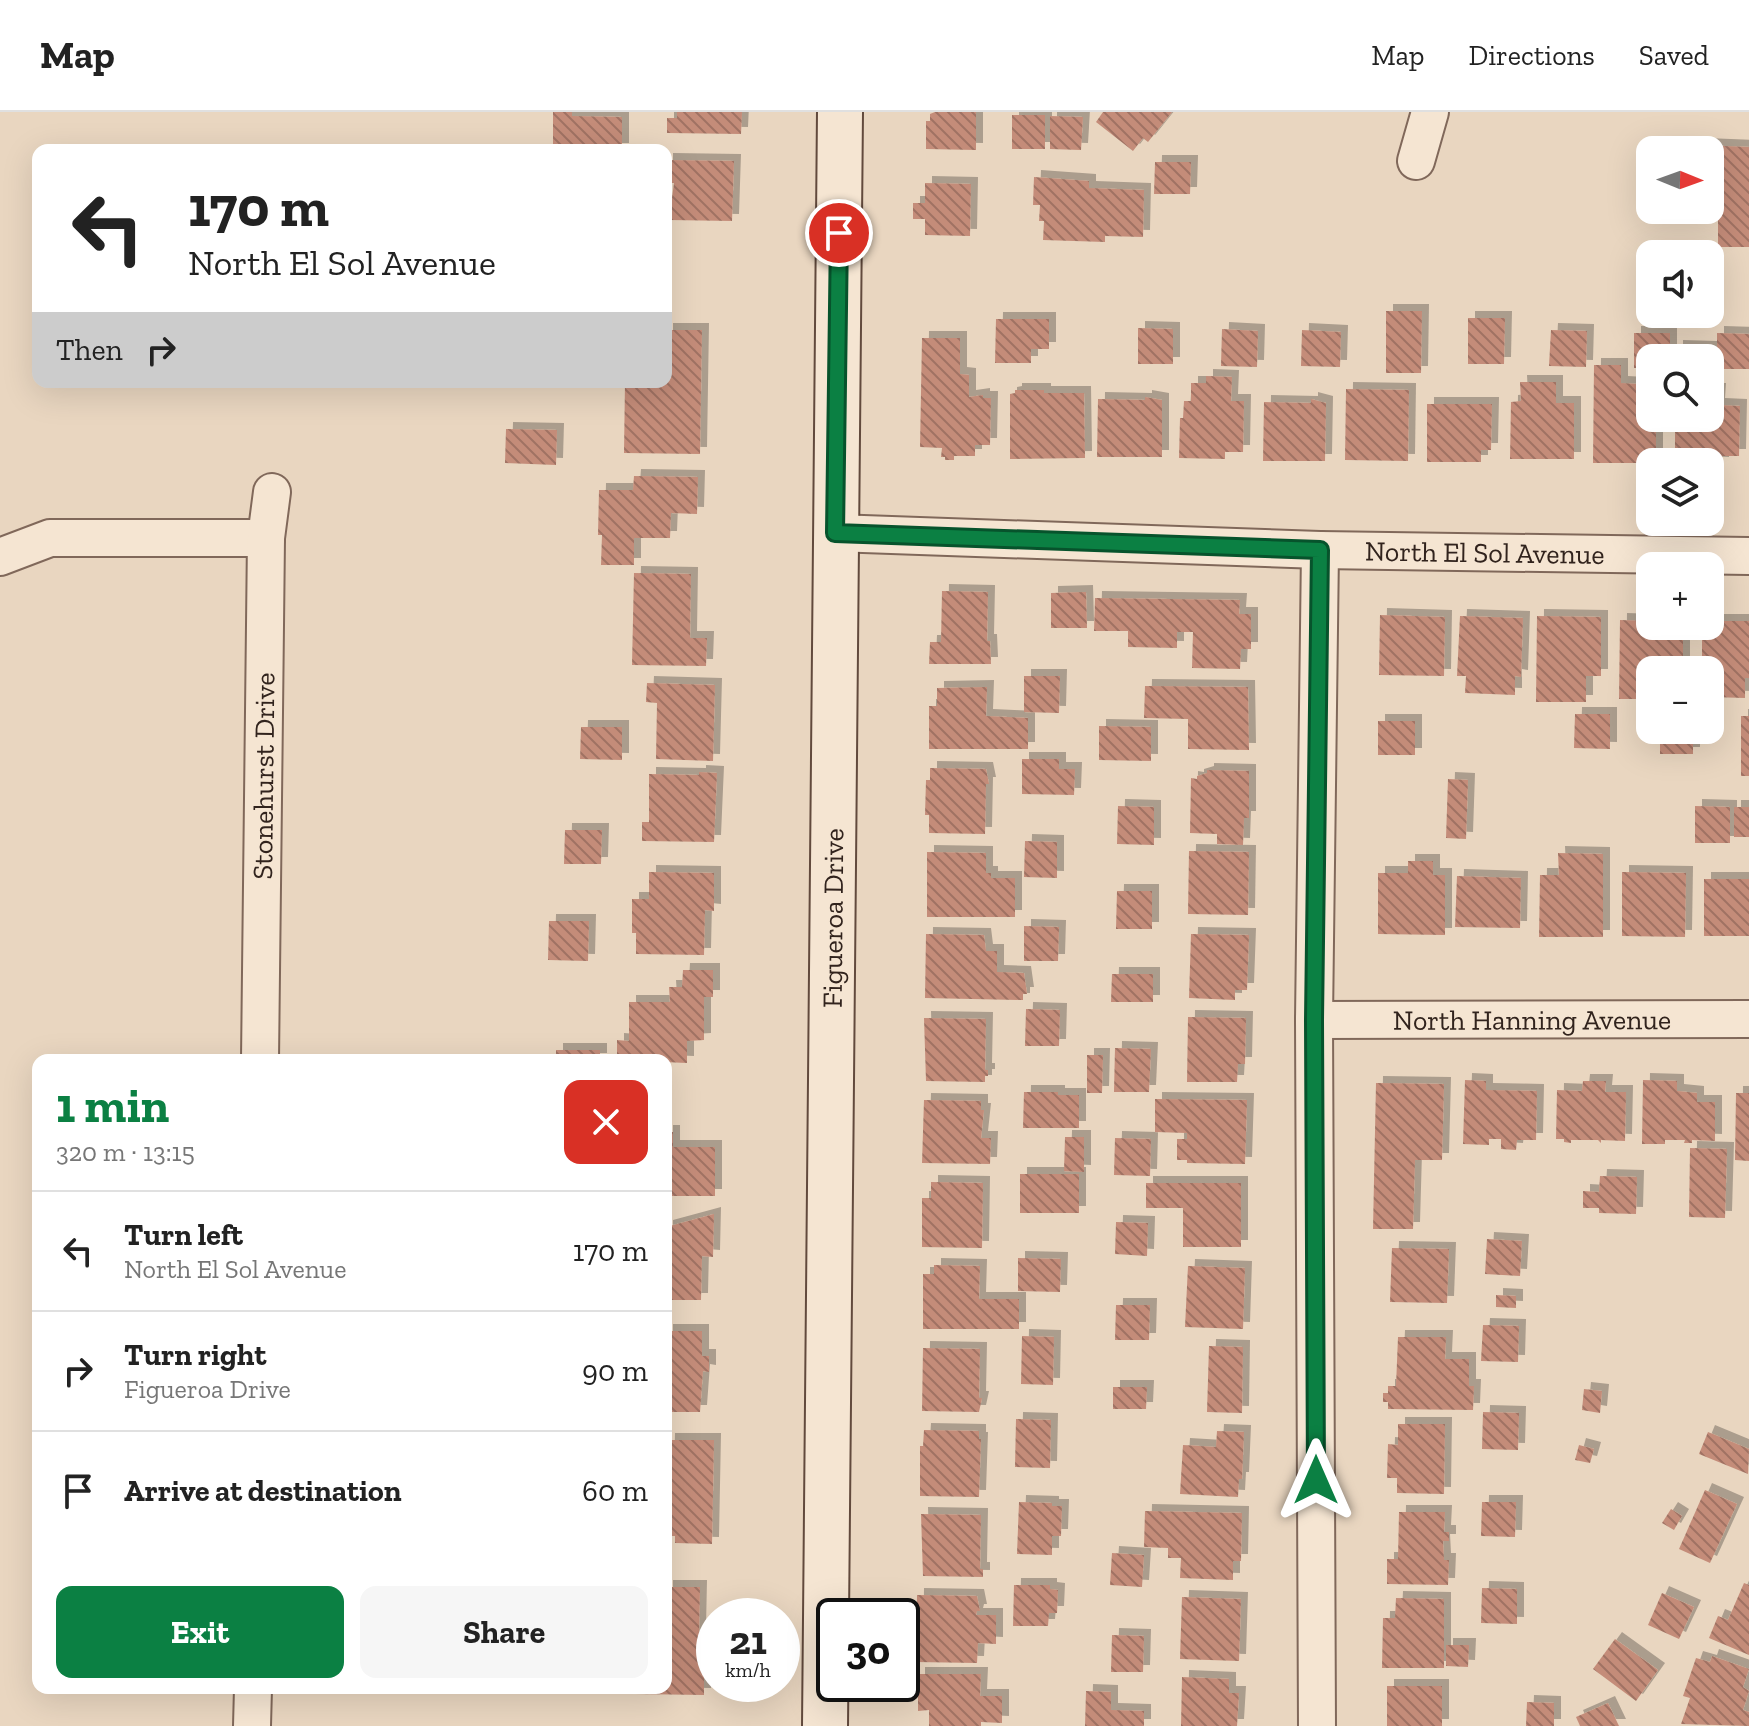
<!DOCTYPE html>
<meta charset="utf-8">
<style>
:root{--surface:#fff;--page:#f6f6f6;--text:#222;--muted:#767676;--line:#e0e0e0;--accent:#0b8043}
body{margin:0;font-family:"Zilla Slab",serif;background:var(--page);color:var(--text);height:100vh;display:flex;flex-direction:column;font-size:30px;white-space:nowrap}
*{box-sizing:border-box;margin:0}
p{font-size:26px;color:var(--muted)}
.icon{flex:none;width:44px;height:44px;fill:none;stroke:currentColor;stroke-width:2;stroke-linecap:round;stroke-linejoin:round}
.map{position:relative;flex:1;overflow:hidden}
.drawer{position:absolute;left:32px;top:942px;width:640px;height:640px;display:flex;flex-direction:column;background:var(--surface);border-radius:16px;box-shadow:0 8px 32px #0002}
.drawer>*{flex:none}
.guide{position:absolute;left:32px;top:32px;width:640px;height:244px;border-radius:16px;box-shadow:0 8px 32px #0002;background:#fff;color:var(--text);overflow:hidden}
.needle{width:52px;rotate:91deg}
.buttons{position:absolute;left:1636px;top:24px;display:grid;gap:16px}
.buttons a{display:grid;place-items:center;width:88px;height:88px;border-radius:16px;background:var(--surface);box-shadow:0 8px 32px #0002;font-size:40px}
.speed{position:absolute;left:696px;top:1486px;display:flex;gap:16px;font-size:40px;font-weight:700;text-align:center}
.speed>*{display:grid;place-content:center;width:104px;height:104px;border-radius:50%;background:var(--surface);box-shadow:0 8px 32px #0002;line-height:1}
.speed small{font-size:20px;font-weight:400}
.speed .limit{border:4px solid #111;border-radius:12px;background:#fff;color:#111}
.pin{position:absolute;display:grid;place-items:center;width:68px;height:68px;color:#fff;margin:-34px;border:4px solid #fff;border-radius:50%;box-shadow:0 2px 8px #0007}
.me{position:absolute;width:88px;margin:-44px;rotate:0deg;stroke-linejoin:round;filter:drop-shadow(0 0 6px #0008)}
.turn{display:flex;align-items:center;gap:28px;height:168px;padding:0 24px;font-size:36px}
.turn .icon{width:104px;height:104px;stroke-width:2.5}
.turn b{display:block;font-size:56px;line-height:68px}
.then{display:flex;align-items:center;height:76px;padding:0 24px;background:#0003;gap:16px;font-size:30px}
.round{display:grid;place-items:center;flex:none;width:84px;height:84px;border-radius:16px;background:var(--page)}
.headline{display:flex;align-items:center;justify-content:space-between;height:136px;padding:0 24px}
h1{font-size:48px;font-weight:700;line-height:60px;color:var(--accent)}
.button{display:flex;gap:16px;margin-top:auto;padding:16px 24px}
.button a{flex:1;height:92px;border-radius:16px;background:var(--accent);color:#fff;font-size:32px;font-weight:700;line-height:92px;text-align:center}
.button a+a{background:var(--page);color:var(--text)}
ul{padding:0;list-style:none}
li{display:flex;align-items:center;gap:24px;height:120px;padding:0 24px;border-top:2px solid var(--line)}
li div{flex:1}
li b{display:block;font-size:30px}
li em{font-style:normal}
header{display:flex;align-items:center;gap:48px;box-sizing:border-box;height:112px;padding:0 40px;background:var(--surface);border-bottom:2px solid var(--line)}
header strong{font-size:38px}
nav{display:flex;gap:44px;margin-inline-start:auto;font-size:28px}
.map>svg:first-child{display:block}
.building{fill:url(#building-back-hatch);filter:url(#shadow)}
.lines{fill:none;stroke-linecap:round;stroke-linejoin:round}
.street-casing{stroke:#80685a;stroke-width:40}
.secondary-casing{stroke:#624a3d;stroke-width:48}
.street{stroke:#f5e5d2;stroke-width:36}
.secondary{stroke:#f5e5d2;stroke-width:44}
.route-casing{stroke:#07532c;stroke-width:20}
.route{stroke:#0b8043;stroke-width:14}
.labels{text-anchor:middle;stroke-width:6;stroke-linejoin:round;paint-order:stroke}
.street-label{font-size:28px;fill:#31231d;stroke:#f1e2cf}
</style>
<header>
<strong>Map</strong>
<nav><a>Map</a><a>Directions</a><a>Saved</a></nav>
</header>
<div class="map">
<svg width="1749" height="1614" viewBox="0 0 1749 1614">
<defs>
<pattern id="building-back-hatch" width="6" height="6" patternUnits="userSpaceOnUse" patternTransform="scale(2)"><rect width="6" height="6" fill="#c48c79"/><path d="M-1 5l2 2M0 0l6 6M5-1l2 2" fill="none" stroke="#a07263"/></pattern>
<filter id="shadow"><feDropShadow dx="7" dy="-7" stdDeviation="0" flood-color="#0004"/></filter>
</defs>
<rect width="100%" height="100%" fill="#e9d6c0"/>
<!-- building -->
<g class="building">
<polygon points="553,0 572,0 572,4 622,5 622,38 553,38"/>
<polygon points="677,0 742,0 741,22 667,21 667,6 677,6"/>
<polygon points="935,0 976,0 976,38 926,37 926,9 930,9 930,2"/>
<polygon points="1103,0 1172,0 1148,30 1143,26 1133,39 1096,10"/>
<rect x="1012" y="3" width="33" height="34"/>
<polygon points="1050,4 1083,5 1081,38 1050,37"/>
<polygon points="1699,33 1749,35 1749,135 1718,135 1718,99 1710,99 1710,38 1699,38"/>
<polygon points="666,48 734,49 732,109 669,108 674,71 666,71"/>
<polygon points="1155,50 1191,50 1190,82 1154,82"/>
<polygon points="1034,65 1089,69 1089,76 1144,78 1143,125 1105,124 1105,130 1043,128 1044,109 1039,109 1040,93 1033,93"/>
<polygon points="925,71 971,72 970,124 925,123 925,107 913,107 913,91 925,91"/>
<polygon points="1386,199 1422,199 1421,261 1386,261"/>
<polygon points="1468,206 1505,206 1504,252 1468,252"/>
<polygon points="996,207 1049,207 1049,237 1031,237 1031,251 995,251"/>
<polygon points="1138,216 1173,217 1173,252 1138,252"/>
<polygon points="1222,217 1258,219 1257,255 1221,254"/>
<polygon points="666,218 702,218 700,342 624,341 625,270 666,270"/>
<polygon points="1302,218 1341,220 1340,255 1301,254"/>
<polygon points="1551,218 1587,219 1586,255 1549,254"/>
<polygon points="1634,221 1670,221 1670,246 1650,246 1650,256 1634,256"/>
<polygon points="1717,221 1749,222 1749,257 1717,257"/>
<polygon points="922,226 960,226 960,262 969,263 969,285 983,283 983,286 991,286 990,333 975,333 975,344 954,344 954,348 945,348 945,345 941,345 942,336 920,335"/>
<polygon points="1676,235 1710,236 1710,246 1676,246"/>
<polygon points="1594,253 1621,253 1621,271 1638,272 1638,277 1642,277 1642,293 1650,293 1650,306 1656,306 1656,348 1642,348 1642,351 1593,351"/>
<polygon points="1206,264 1232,265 1231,289 1244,289 1243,340 1225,340 1225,347 1179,346 1180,306 1183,306 1184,289 1191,289 1191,271 1206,271"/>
<polygon points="1520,270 1556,270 1556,291 1574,291 1574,347 1510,347 1511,290 1521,289"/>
<polygon points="1346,277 1409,278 1408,349 1345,348"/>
<polygon points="1015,278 1044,278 1044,281 1084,281 1085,346 1010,347 1010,282 1015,281"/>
<polygon points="1710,278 1719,278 1718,293 1740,294 1739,344 1722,344 1722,352 1675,350 1675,306 1710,306"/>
<polygon points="1145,285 1162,288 1162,345 1097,345 1098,287 1145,288"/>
<polygon points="1311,287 1326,291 1325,349 1263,349 1264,290 1311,291"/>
<polygon points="1427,292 1492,292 1491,338 1481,338 1481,350 1427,350"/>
<polygon points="506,317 557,318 556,353 505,351"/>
<polygon points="634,364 698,365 697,402 671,401 670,426 634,426 634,453 601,453 602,423 598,423 599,378 633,378"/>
<polygon points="634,461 691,462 690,526 707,526 706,554 632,553"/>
<polygon points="942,479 988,480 987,529 990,529 991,552 929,552 930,530 941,530"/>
<polygon points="1086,480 1087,516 1051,516 1051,481"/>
<polygon points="1095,486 1240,488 1239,502 1251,502 1251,537 1241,537 1240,557 1192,556 1193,520 1177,520 1177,536 1128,535 1128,519 1094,519"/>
<polygon points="1380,503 1445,505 1444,564 1379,563"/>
<polygon points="1460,504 1523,506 1521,565 1515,564 1515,583 1465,581 1466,564 1457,564"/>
<polygon points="1537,504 1601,505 1601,564 1586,564 1586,590 1536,590"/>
<polygon points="1620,508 1650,509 1650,514 1683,514 1683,558 1650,558 1650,587 1619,587"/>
<polygon points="1710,509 1749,509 1749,566 1745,566 1745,586 1710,585 1710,558 1702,558 1702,514 1710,514"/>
<polygon points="1024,564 1060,564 1059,601 1024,600"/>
<polygon points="647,571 715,573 713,649 656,647 657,591 646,590"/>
<polygon points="1145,574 1248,575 1249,638 1188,637 1188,607 1144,606"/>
<polygon points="987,575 986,604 1028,606 1028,637 929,637 929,594 937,594 937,576"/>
<polygon points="1575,602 1610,602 1610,637 1574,636"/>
<rect x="1741" y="604" width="8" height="60"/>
<rect x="1378" y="609" width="37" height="34"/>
<polygon points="1099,614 1151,615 1151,649 1099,648"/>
<polygon points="581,615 622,615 622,648 580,647"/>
<rect x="1660" y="618" width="33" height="24"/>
<polygon points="1022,647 1059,647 1059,657 1075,657 1074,683 1022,682"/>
<polygon points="930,656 986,657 989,672 986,672 985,722 929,721 929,703 925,703 926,668 930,668"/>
<polygon points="1207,658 1249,659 1249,706 1244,706 1243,733 1217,732 1217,722 1190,721 1191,666 1197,667 1197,664 1207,661"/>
<polygon points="699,660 717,661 714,730 642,729 642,710 649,710 649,662 699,663"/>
<polygon points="1448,667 1468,668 1466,727 1446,726"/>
<polygon points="1118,694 1154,695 1154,733 1117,732"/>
<polygon points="1695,694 1730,695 1730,731 1695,731"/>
<rect x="1734" y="695" width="15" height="30"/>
<polygon points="565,718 602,718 601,752 564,752"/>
<polygon points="1025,729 1057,730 1057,766 1024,765"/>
<polygon points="1189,739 1249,740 1248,803 1188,802"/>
<polygon points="927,740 986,741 986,761 991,761 991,766 1015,766 1015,805 927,805"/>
<polygon points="1558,741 1603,742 1603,825 1539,825 1540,763 1559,763"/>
<polygon points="1408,749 1433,749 1433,763 1445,763 1445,823 1378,822 1378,761 1408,761"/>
<polygon points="649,760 714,761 714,799 705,798 704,843 636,842 636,821 632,821 632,787 649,787"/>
<polygon points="1622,760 1686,761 1685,825 1622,824"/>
<polygon points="1457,764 1521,766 1520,816 1455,815"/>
<rect x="1704" y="767" width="45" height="57"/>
<polygon points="1117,779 1152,779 1152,817 1116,817"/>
<polygon points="549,809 589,809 588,849 548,848"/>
<polygon points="1024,814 1059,815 1058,849 1024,849"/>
<polygon points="926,822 984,823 986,839 997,839 997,860 1024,861 1027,882 1023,882 1023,888 925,886"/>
<polygon points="1191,822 1249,823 1247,878 1235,878 1235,888 1189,886"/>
<polygon points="683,858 713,858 713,885 704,885 704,928 687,929 687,951 617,948 617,928 629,929 629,890 670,890 669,875 682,875"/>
<polygon points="1112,862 1153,862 1153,890 1111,890"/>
<polygon points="1026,897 1060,898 1059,934 1025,934"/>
<polygon points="1188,905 1246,906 1245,952 1238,952 1237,970 1187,970"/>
<polygon points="924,906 986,907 985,958 988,958 988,964 985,964 985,970 926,969"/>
<polygon points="1115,936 1151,937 1149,980 1114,980"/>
<rect x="556" y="938" width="44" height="10"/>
<polygon points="1087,943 1103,943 1102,981 1087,981"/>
<polygon points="1465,968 1486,969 1486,978 1537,979 1536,1028 1517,1028 1516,1038 1501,1037 1501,1027 1489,1027 1489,1033 1463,1032"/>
<polygon points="1643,968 1677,969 1677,979 1697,981 1697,990 1715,990 1715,1029 1692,1028 1692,1031 1684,1031 1685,1028 1665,1028 1665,1032 1642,1032"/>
<polygon points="1583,969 1606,969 1605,980 1626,980 1625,1029 1601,1028 1601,1031 1598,1028 1571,1028 1571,1031 1564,1030 1564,1027 1556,1027 1557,978 1582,979"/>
<polygon points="1376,971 1444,972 1442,1048 1415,1048 1413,1117 1373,1117"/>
<polygon points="1024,980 1058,980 1058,983 1079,983 1079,1016 1023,1016"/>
<polygon points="1736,981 1749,981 1749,1049 1735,1048"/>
<polygon points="1155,987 1247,988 1245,1052 1187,1051 1187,1048 1177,1048 1177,1027 1187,1027 1187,1021 1155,1020"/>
<polygon points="924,988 981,989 981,998 984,998 981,1026 991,1026 990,1052 922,1051"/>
<polygon points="666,1020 673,1020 673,1035 715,1035 715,1084 666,1084"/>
<polygon points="1065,1025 1084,1025 1084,1060 1064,1059"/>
<polygon points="1115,1026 1151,1027 1150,1064 1114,1063"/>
<polygon points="1690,1036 1727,1037 1725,1106 1689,1105"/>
<rect x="1020" y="1062" width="59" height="39"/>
<polygon points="1600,1064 1637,1065 1636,1102 1599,1101 1599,1096 1583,1096 1583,1079 1599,1080"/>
<polygon points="931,1070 983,1071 982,1136 922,1135 922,1086 931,1086"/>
<polygon points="1146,1071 1241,1071 1241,1135 1183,1135 1183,1096 1146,1096"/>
<polygon points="714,1102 713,1145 702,1144 701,1188 666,1188 666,1115"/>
<polygon points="1116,1110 1148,1111 1147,1144 1115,1142"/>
<polygon points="1487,1127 1522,1129 1520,1164 1485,1162"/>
<polygon points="1392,1136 1449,1137 1447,1191 1390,1190"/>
<polygon points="1018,1146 1061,1147 1060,1180 1018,1179"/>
<polygon points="934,1153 980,1154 979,1187 1019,1187 1019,1217 923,1217 923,1162 934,1162"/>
<polygon points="1188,1154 1245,1156 1243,1217 1185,1215"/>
<polygon points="1496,1183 1516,1184 1516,1196 1496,1195"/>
<polygon points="1116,1193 1150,1193 1149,1228 1115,1228"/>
<polygon points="1483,1213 1519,1214 1518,1250 1481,1249"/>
<polygon points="666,1219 702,1219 702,1244 709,1244 709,1260 703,1259 700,1300 666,1300"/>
<polygon points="1022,1224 1054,1225 1053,1273 1021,1272"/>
<polygon points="1398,1225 1446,1225 1445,1247 1469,1247 1469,1274 1474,1274 1473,1298 1388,1297 1388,1290 1383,1290 1383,1281 1388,1281 1388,1274 1396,1274"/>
<polygon points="1209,1234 1243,1235 1242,1301 1207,1300"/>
<polygon points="923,1236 980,1237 979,1286 982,1286 979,1300 922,1299"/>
<polygon points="1113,1275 1147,1275 1146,1297 1113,1297"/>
<polygon points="1584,1277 1602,1279 1600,1301 1582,1298"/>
<polygon points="1483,1300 1519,1301 1518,1338 1482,1337"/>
<polygon points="1016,1307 1051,1308 1050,1356 1015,1355"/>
<polygon points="1398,1312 1445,1312 1444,1382 1397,1381 1397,1366 1387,1366 1388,1332 1398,1333"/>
<polygon points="924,1318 979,1319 979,1327 981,1327 979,1385 920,1384 920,1334 923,1334"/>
<polygon points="1217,1319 1244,1320 1242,1367 1239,1367 1238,1385 1180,1382 1183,1333 1216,1335"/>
<polygon points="1708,1320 1749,1337 1748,1362 1699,1342"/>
<polygon points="668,1328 714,1328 712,1432 675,1431 675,1424 666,1424"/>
<polygon points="1579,1333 1594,1337 1590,1351 1575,1348"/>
<polygon points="1705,1378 1737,1392 1710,1451 1679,1437"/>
<polygon points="1019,1390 1052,1391 1052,1394 1062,1394 1061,1424 1052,1424 1052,1443 1017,1442"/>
<polygon points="1482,1390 1516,1390 1515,1425 1481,1424"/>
<polygon points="1671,1397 1682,1404 1674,1418 1662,1411"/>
<polygon points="1145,1399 1242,1401 1241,1449 1233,1449 1233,1468 1180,1466 1181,1446 1168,1446 1168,1436 1144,1435"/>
<polygon points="1399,1400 1445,1400 1444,1420 1449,1420 1449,1429 1443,1429 1444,1448 1449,1448 1448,1473 1387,1472 1387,1447 1398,1447"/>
<polygon points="921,1402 981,1403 980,1457 983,1457 983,1465 923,1464"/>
<polygon points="1112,1441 1144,1443 1142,1475 1110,1473"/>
<polygon points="1744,1471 1749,1473 1749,1543 1709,1526 1718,1504 1728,1508"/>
<polygon points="1014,1473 1050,1473 1050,1477 1058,1478 1057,1501 1049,1501 1048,1514 1013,1514"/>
<polygon points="666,1475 700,1475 699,1522 705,1522 705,1541 699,1541 699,1553 704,1553 704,1583 635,1582 635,1576 666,1576"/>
<polygon points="1482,1476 1517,1477 1517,1512 1481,1511"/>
<polygon points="1662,1481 1694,1495 1679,1527 1648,1513"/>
<polygon points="917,1483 977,1484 980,1499 977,1499 976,1503 996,1503 996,1532 978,1531 977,1551 916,1550"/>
<polygon points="1182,1485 1241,1487 1239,1549 1180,1547"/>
<polygon points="1396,1486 1444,1487 1444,1556 1382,1556 1383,1506 1395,1506"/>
<polygon points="1112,1523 1144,1524 1143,1560 1111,1560"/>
<polygon points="1615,1527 1658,1558 1636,1589 1593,1557"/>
<polygon points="1446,1533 1469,1533 1468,1555 1446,1554"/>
<polygon points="1712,1544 1749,1557 1743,1575 1749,1579 1743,1598 1749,1600 1749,1614 1681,1612 1690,1586 1683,1584 1696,1546 1710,1550"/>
<polygon points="918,1562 981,1562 980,1584 1002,1584 1002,1611 981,1610 981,1614 929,1614 929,1598 918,1599"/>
<polygon points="1182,1565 1229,1567 1229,1581 1239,1581 1237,1614 1181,1614"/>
<rect x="1387" y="1574" width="55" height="40"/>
<polygon points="1086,1579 1111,1580 1111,1598 1144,1599 1144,1614 1085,1614"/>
<polygon points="1527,1590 1554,1591 1554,1614 1526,1614"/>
<polygon points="1608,1591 1619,1614 1580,1614 1576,1605"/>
</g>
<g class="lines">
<defs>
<g id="street">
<polyline points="1416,49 1430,0"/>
<path id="s1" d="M835,421L1320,438L1749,444"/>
<polyline points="0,445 50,426 266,426"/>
<path id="s2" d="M1314,908L1749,907"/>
<path id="s3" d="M260,948L266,426L272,380"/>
<polyline points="252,1614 253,1576"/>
<polyline points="1317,1614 1314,908 1320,438"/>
</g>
<g id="secondary">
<path id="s4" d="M825,1614L840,0"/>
</g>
</defs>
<!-- street casing -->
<use href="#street" class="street-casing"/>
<!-- secondary casing -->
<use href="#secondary" class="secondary-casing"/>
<!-- street -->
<use href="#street" class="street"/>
<!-- secondary -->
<use href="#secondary" class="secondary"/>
</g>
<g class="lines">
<defs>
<polyline id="route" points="839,121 835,421 1320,438 1314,908 1316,1368"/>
</defs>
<!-- route casing -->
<use href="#route" class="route-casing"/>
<!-- route -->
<use href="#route" class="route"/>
</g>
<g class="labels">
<!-- street labels -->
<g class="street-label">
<text dy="10" stroke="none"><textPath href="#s1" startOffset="650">North El Sol Avenue</textPath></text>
<text dy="10" stroke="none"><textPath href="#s3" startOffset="284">Stonehurst Drive</textPath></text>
<text dy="10" stroke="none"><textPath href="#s4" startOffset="808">Figueroa Drive</textPath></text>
<text dy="10" stroke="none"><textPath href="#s2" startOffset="218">North Hanning Avenue</textPath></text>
</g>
</g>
</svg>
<div class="buttons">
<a><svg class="needle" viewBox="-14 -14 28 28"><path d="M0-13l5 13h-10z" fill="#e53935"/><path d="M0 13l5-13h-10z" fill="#767676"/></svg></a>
<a><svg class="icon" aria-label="sound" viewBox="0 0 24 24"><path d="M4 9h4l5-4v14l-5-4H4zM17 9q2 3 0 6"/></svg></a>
<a><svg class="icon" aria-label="search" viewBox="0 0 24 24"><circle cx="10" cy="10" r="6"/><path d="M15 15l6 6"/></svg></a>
<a><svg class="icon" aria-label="layers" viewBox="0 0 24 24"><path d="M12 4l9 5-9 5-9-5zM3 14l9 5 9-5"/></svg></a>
<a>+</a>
<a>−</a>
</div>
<div class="speed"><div>21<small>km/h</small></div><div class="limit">30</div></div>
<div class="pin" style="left:839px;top:121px;background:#d93025"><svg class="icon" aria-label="arrive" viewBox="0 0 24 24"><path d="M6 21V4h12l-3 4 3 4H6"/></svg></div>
<svg class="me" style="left:1316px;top:1368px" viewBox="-20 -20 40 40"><path d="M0-17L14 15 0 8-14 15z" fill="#0b8043" stroke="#fff" stroke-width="4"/></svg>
<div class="guide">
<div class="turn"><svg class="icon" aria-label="left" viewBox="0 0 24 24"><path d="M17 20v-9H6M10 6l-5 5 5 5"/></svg><div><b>170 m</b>North El Sol Avenue</div></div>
<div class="then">Then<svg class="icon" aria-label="right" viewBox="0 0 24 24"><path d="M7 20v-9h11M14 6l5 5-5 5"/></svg></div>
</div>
<section class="drawer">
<div class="headline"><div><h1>1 min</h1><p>320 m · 13:15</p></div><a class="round" style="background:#d93025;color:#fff"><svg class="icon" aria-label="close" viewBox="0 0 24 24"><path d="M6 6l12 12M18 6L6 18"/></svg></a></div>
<ul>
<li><svg class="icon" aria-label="left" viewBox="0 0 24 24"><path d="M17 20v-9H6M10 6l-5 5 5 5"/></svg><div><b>Turn left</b><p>North El Sol Avenue</p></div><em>170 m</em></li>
<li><svg class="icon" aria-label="right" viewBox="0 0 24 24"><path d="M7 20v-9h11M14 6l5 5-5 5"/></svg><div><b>Turn right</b><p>Figueroa Drive</p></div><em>90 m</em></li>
<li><svg class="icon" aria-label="arrive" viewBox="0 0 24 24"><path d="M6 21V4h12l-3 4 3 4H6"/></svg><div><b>Arrive at destination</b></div><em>60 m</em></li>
</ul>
<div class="button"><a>Exit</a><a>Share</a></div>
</section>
</div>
